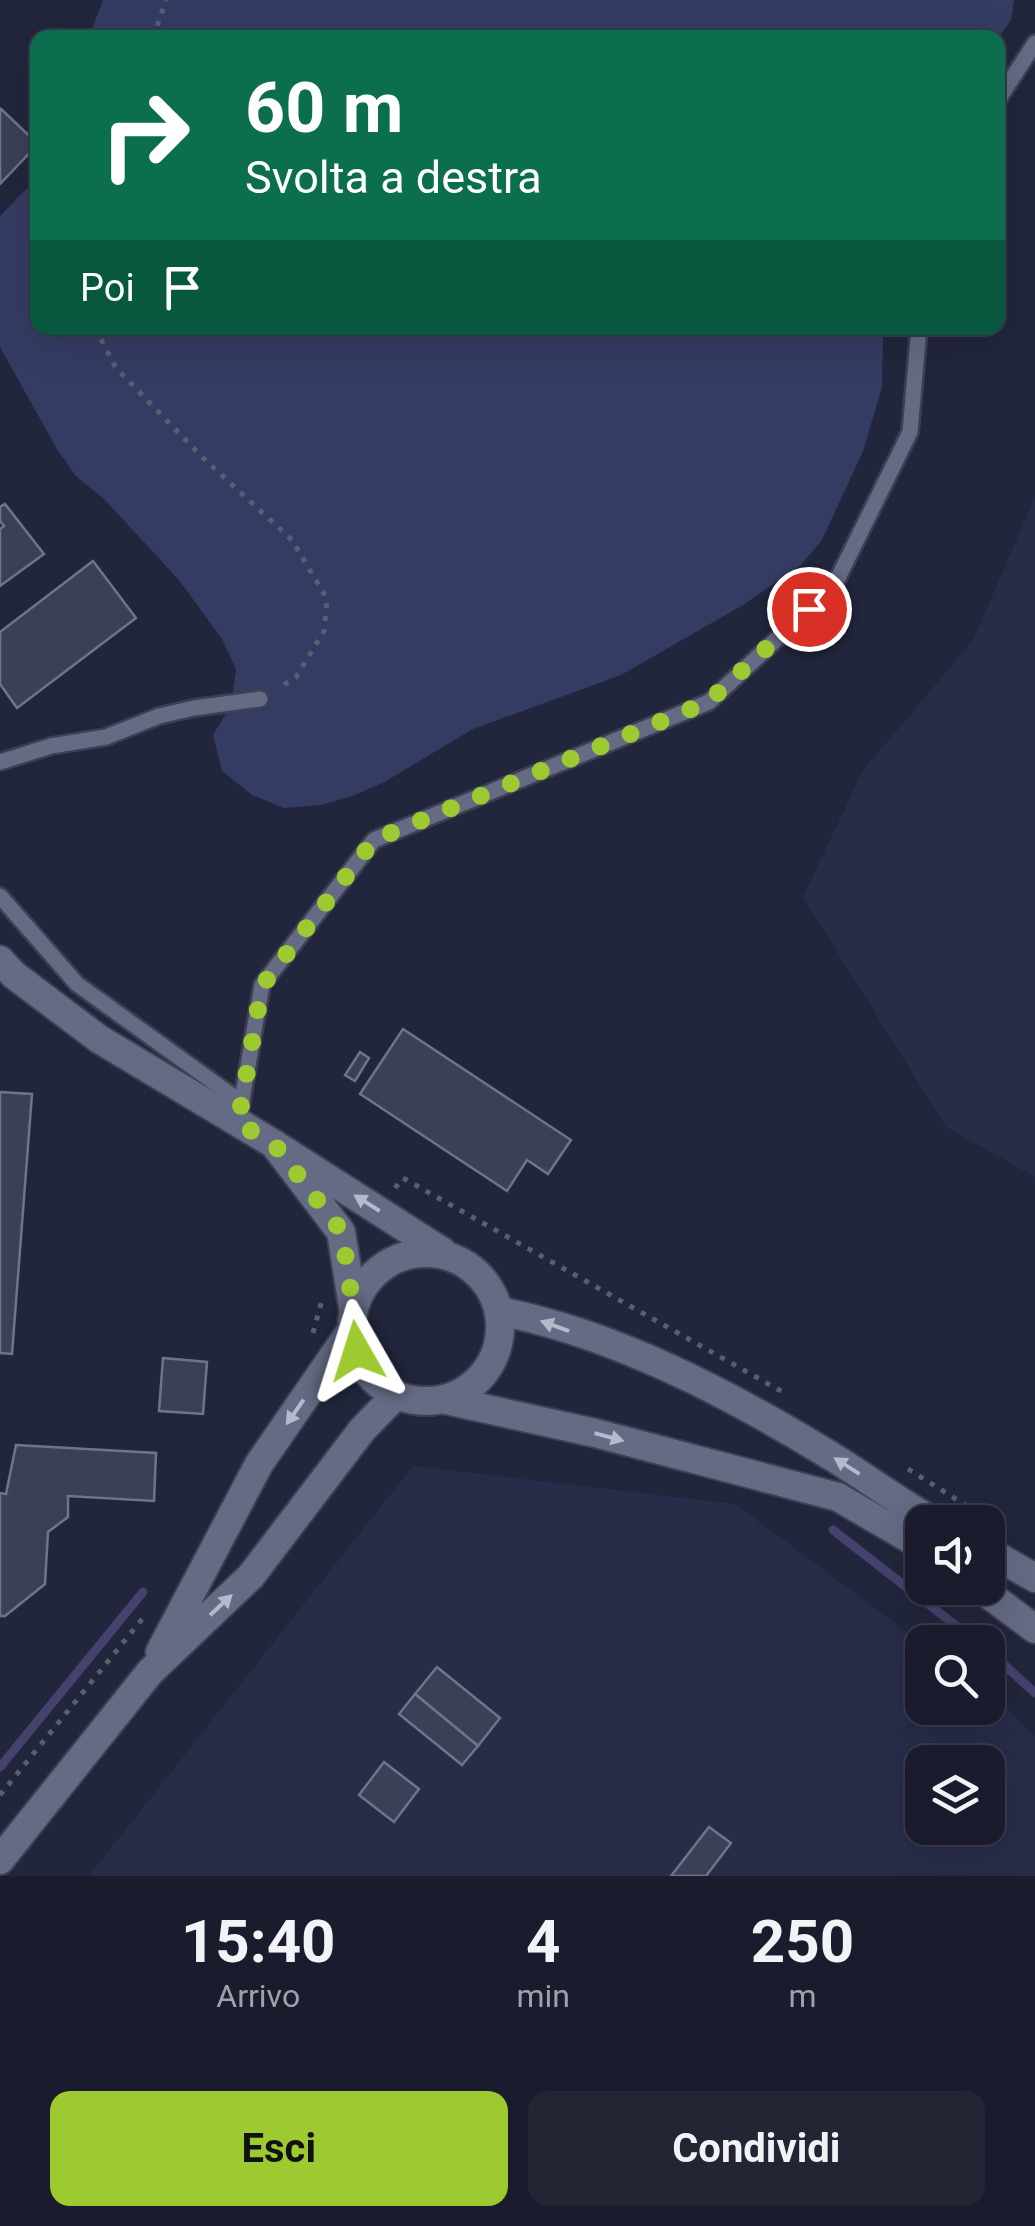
<!DOCTYPE html>
<html lang="it">
<style>
:root{--surface:#1a1c2d;--page:#232535;--text:#f1f3f6;--muted:#9fa1aa;--line:#383a49;--accent:#9dca31}
body{margin:0;font-family:Roboto,sans-serif;background:var(--page);color:var(--text);height:100vh;display:flex;flex-direction:column;font-size:38px;white-space:nowrap}
*{box-sizing:border-box;margin:0}
p{font-size:32px;color:var(--muted)}
.icon{flex:none;width:55px;height:55px;fill:none;stroke:currentColor;stroke-width:2;stroke-linecap:round;stroke-linejoin:round}
.map{position:relative;height:1876px;overflow:hidden}
.details{display:flex;flex-direction:column;background:var(--surface);flex:1}
.details>*{flex:none}
.banner{position:absolute;left:30px;top:30px;width:975px;height:305px;border-radius:20px;box-shadow:0 10px 40px #0002,0 0 0 2px var(--line);background:#0b6e4f;color:#fff;overflow:hidden}
.fabs{position:absolute;left:905px;top:1505px;display:grid;gap:20px}
.fabs a{display:grid;place-items:center;width:100px;height:100px;border-radius:20px;background:var(--surface);box-shadow:0 10px 40px #0002,0 0 0 2px var(--line);font-size:50px}
.pin{position:absolute;display:grid;place-items:center;width:85px;height:85px;color:#fff;margin:-42px;border:5px solid #fff;border-radius:50%;box-shadow:0 2px 10px #0007}
.me{position:absolute;width:110px;margin:-55px;rotate:354deg;stroke-linejoin:round;filter:drop-shadow(0 0 8px #0008)}
.turn{display:flex;align-items:center;gap:35px;height:210px;padding:0 50px;font-size:45px}
.turn .icon{width:130px;height:130px;stroke-width:2.5}
.turn b{display:block;font-size:70px;line-height:85px}
.then{display:flex;align-items:center;height:95px;padding:0 50px;background:#0003;gap:20px;font-size:38px}
.eta{display:flex;justify-content:space-evenly;align-items:center;height:170px;text-align:center}
.eta b{font-size:60px;font-weight:700;line-height:70px}
.primary-button{display:flex;gap:20px;margin-top:auto;padding:20px 50px}
.primary-button a{flex:1;height:115px;border-radius:20px;background:var(--accent);color:#111;font-size:40px;font-weight:700;line-height:115px;text-align:center}
.primary-button a+a{background:var(--page);color:var(--text)}
.map>svg:first-child{display:block}
.built{fill:#272c49;fill-rule:evenodd}
.green{fill:#353c63}
.lines{fill:none;stroke-linecap:round;stroke-linejoin:round}
.stream{stroke:#46426e;stroke-width:9}
.building{fill:#3b4057;stroke:#6e748e;stroke-width:2.5}
.service-casing{stroke:#3d4053;stroke-width:20}
.minor-casing{stroke:#3d4053;stroke-width:32}
.tertiary-casing{stroke:#3d4053;stroke-width:32}
.path{stroke:#5a5e72;stroke-width:5;stroke-dasharray:5 8;stroke-linecap:butt}
.service{stroke:#656b85;stroke-width:15}
.minor{stroke:#656b85;stroke-width:28}
.tertiary{stroke:#656b85;stroke-width:28}
.oneway{fill:#b5b9cc}
.route{stroke:#9dca31;stroke-width:18;stroke-dasharray:0 32.4}
</style>
<div class="map">
<svg width="1035" height="1876" viewBox="0 0 1035 1876">
<rect width="100%" height="100%" fill="#22263c"/>
<!-- built -->
<g class="built">
<polygon points="1035,497 1035,1177 946,1127 803,897 862,772 973,640"/>
<path d="M413,1466L735,1504L922,1643V1708H988V1690L1035,1736V1876H89ZM922,1762H988V1828H922Z"/>
</g>
<!-- green -->
<g class="green">
<polygon points="103,0 1014,0 1011,20 998,39 89,37"/>
<polygon points="37,178 38,328 883,328 882,387 863,451 822,540 801,565 743,605 621,675 473,729 386,781 355,795 321,805 284,808 252,795 222,771 213,735 231,705 236,669 222,639 179,580 104,499 76,476 57,449 0,347 0,216"/>
</g>
<g class="lines">
<!-- stream -->
<g class="stream">
<polyline points="833,1530 977,1642"/>
<polyline points="988,1650 1035,1693"/>
<polyline points="0,1767 143,1592"/>
</g>
</g>
<!-- building -->
<g class="building">
<polygon points="1,109 38,144 0,184 0,111"/>
<polygon points="5,504 44,554 0,586 0,529 4,526 0,521 0,507"/>
<polygon points="93,561 136,618 17,708 0,684 0,632"/>
<polygon points="403,1029 571,1140 548,1174 527,1160 507,1191 360,1094"/>
<polygon points="360,1052 369,1058 355,1081 345,1075"/>
<polygon points="0,1092 32,1094 12,1354 0,1353"/>
<polygon points="163,1358 207,1362 203,1414 159,1411"/>
<polygon points="16,1445 156,1453 154,1501 68,1496 68,1517 48,1532 45,1584 5,1616 0,1616 0,1493 6,1494"/>
<polygon points="437,1667 500,1718 478,1746 415,1694"/>
<polygon points="415,1694 478,1746 462,1765 399,1714"/>
<polygon points="384,1762 419,1789 394,1822 359,1795"/>
<polygon points="709,1827 731,1843 706,1876 671,1876"/>
</g>
<g class="lines">
<defs>
<g id="service">
<polyline points="998,100 1035,43"/>
<polyline points="0,762 51,746 106,737 159,716 194,708 260,699"/>
<polyline points="0,896 77,984 241,1102"/>
<polyline points="238,1123 262,985 374,840 709,702 834,586 910,432 919,328"/>
</g>
<polyline id="minor" points="0,960 14,975 99,1039 274,1144 341,1232 353,1307"/>
<g id="tertiary">
<polyline points="274,1144 443,1252"/>
<circle cx="426" cy="1327" r="74"/>
<path d="M499,1311C614,1334 726,1392 826,1453C863,1475 898,1502 935,1522"/>
<polyline points="446,1400 595,1433 838,1497 922,1546"/>
<polyline points="988,1551 1035,1578"/>
<polyline points="980,1588 1035,1629"/>
<polyline points="160,1652 259,1464 350,1332"/>
<polyline points="0,1860 150,1672 251,1576 362,1430 395,1396"/>
</g>
</defs>
<!-- service casing -->
<use href="#service" class="service-casing"/>
<!-- minor casing -->
<use href="#minor" class="minor-casing"/>
<!-- tertiary casing -->
<use href="#tertiary" class="tertiary-casing"/>
<!-- path -->
<g class="path">
<polyline points="153,38 166,0"/>
<polyline points="95,328 116,368 202,457 292,540 327,599 324,631 296,677 279,688"/>
<polyline points="395,1188 403,1178 788,1395"/>
<polyline points="313,1333 322,1300"/>
<polyline points="908,1469 991,1521"/>
<polyline points="0,1795 147,1613"/>
</g>
<!-- service -->
<use href="#service" class="service"/>
<!-- minor -->
<use href="#minor" class="minor"/>
<!-- tertiary -->
<use href="#tertiary" class="tertiary"/>
</g>
<!-- one-way arrows -->
<defs><path id="oneway-solid" d="M-6-.8H1V-3.2L6.5 0L1 3.2V.8H-6Z" transform="scale(2.5)"/></defs>
<g class="oneway">
<use href="#oneway-solid" transform="translate(367 1203) rotate(-148)"/>
<use href="#oneway-solid" transform="translate(555 1326) rotate(-160)"/>
<use href="#oneway-solid" transform="translate(295 1412) rotate(125)"/>
<use href="#oneway-solid" transform="translate(609 1437) rotate(15)"/>
<use href="#oneway-solid" transform="translate(847 1466) rotate(-147)"/>
<use href="#oneway-solid" transform="translate(221 1605) rotate(-43)"/>
</g>
<g class="lines">
<!-- route -->
<polyline class="route" points="357,1351 350,1332 353,1307 342,1232 274,1144 238,1123 262,986 374,840 708,702 809,609"/>
</g>
</svg>
<div class="fabs">
<a><svg class="icon" aria-label="sound" viewBox="0 0 24 24"><path d="M4 9h4l5-4v14l-5-4H4zM17 9q2 3 0 6"/></svg></a>
<a><svg class="icon" aria-label="search" viewBox="0 0 24 24"><circle cx="10" cy="10" r="6"/><path d="M15 15l6 6"/></svg></a>
<a><svg class="icon" aria-label="layers" viewBox="0 0 24 24"><path d="M12 4l9 5-9 5-9-5zM3 14l9 5 9-5"/></svg></a>
</div>
<div class="pin" style="left:809px;top:609px;background:#d93025"><svg class="icon" aria-label="arrive" viewBox="0 0 24 24"><path d="M6 21V4h12l-3 4 3 4H6"/></svg></div>
<svg class="me" style="left:357px;top:1351px" viewBox="-20 -20 40 40"><path d="M0-17L14 15 0 8-14 15z" fill="#9dca31" stroke="#fff" stroke-width="4"/></svg>
<div class="banner">
<div class="turn"><svg class="icon" aria-label="right" viewBox="0 0 24 24"><path d="M7 20v-9h11M14 6l5 5-5 5"/></svg><div><b>60 m</b>Svolta a destra</div></div>
<div class="then">Poi<svg class="icon" aria-label="arrive" viewBox="0 0 24 24"><path d="M6 21V4h12l-3 4 3 4H6"/></svg></div>
</div>
</div>
<section class="details">
<div class="eta">
<div><b>15:40</b><p>Arrivo</p></div>
<div><b>4</b><p>min</p></div>
<div><b>250</b><p>m</p></div>
</div>
<div class="primary-button"><a>Esci</a><a>Condividi</a></div>
</section>
